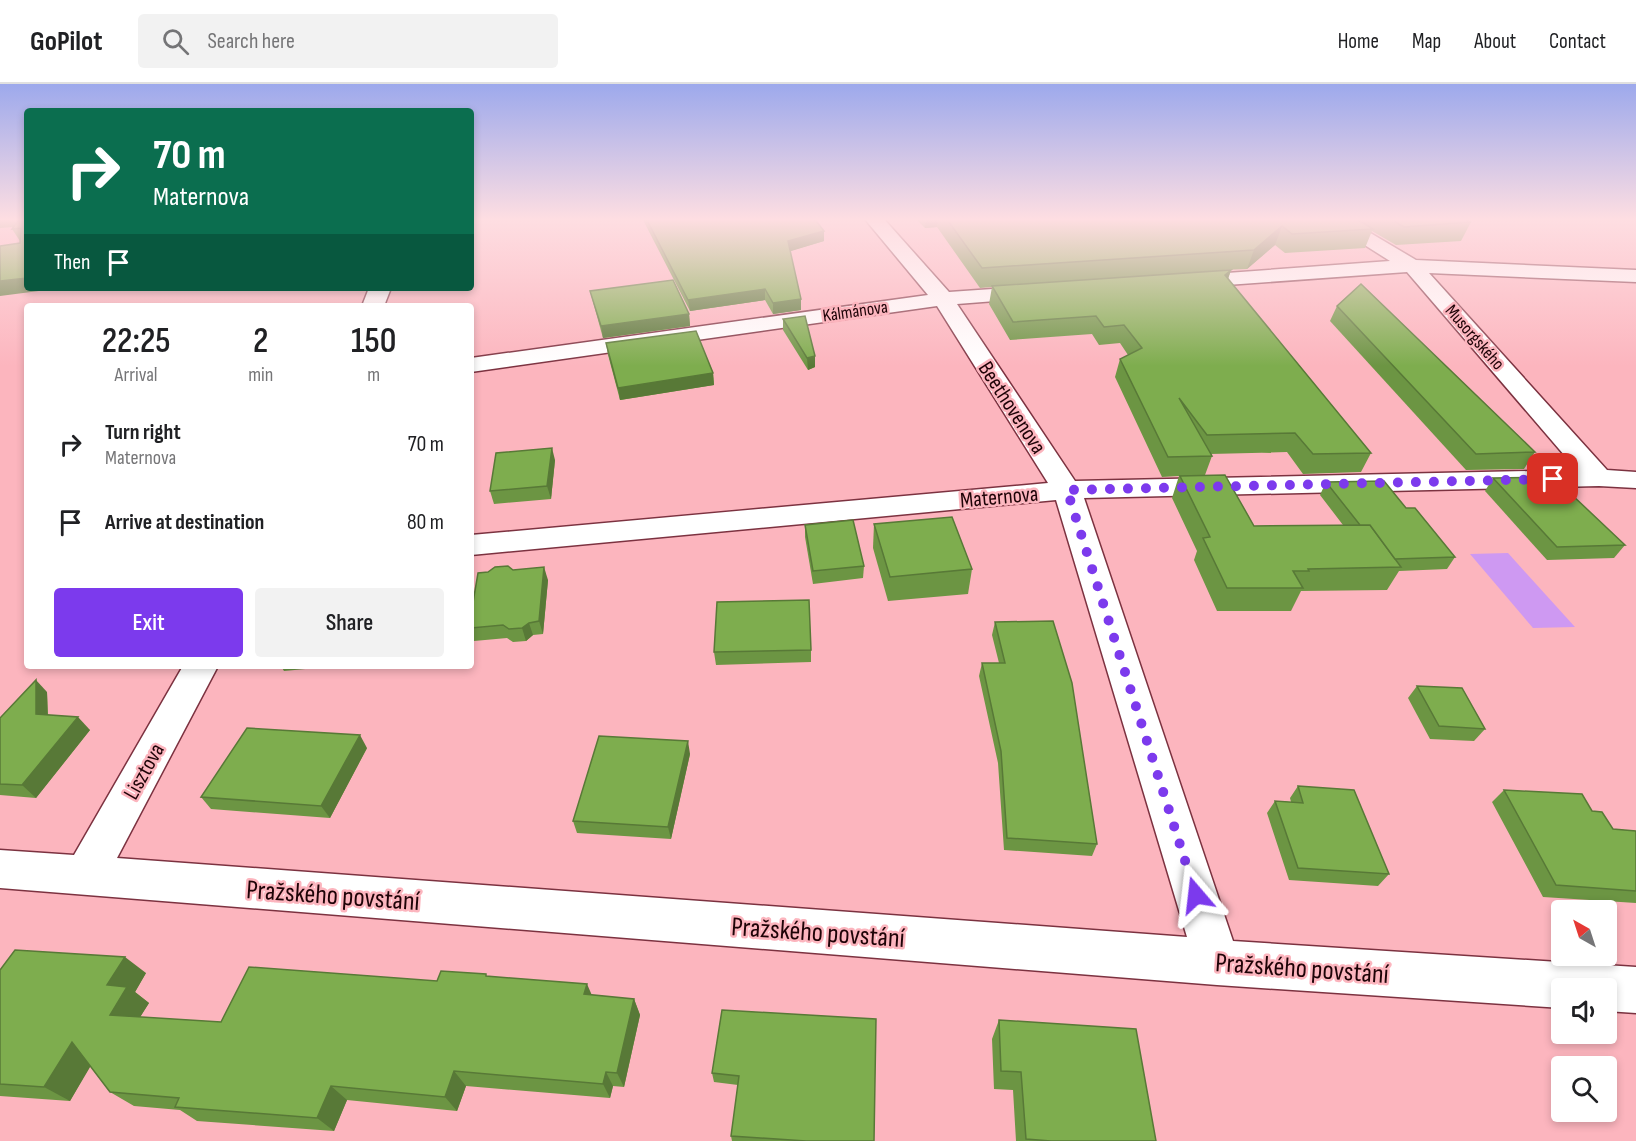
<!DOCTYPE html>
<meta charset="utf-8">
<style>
:root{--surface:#fff;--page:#f2f2f2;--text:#202124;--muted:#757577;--line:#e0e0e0;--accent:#7c3aed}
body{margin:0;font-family:"Sofia Sans Condensed",sans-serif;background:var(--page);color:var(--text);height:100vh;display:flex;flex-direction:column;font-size:22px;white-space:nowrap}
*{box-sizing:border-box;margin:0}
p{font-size:20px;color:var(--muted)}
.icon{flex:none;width:33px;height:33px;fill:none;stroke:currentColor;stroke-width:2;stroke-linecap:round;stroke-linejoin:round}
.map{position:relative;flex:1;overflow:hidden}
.side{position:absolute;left:24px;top:219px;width:450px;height:366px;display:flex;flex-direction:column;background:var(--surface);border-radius:6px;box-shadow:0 3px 9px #0003}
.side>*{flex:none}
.hud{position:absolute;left:24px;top:24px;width:450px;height:183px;border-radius:6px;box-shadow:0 3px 9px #0003;background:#0b6e4f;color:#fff;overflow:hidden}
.needle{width:39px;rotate:321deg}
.fabs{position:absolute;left:1551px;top:816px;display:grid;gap:12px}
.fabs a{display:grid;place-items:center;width:66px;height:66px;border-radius:6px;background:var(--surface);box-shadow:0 3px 9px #0003;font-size:30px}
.pin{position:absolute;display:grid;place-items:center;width:51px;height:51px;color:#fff;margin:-26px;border-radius:12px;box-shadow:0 3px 9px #0006}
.me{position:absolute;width:66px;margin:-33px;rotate:343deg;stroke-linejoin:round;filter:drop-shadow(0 0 4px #0008)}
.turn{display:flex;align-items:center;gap:21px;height:126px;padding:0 30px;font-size:27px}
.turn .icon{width:78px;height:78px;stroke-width:2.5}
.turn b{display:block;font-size:42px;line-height:51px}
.then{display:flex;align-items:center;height:57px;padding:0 30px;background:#0003;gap:12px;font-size:22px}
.eta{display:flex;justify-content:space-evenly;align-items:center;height:102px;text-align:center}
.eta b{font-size:36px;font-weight:600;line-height:42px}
.primary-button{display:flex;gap:12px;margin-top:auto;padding:12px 30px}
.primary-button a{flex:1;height:69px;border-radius:6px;background:var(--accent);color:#fff;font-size:24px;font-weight:600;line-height:69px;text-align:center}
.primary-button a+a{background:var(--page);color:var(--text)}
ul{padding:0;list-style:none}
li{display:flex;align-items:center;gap:18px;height:78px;padding:0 30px}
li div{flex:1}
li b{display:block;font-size:22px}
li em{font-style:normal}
header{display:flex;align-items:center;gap:36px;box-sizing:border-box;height:84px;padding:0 30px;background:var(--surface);border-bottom:2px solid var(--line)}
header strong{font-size:28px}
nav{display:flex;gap:33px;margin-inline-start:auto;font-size:21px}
.search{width:420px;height:54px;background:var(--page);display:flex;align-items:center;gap:15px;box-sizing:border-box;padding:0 21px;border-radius:6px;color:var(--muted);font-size:22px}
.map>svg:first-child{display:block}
.water{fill:#ce99f2}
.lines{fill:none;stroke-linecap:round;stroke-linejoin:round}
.street-casing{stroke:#7c3240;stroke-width:3}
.street{fill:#fff;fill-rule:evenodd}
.wall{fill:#6c9543}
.shaded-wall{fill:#587937}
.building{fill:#7ead4e;stroke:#587937;stroke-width:1.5}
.route{stroke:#7c3aed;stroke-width:10;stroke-dasharray:0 18}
.labels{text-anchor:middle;stroke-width:5;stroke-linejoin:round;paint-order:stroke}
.far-street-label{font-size:18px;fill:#1e0307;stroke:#fcb5be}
.street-label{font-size:22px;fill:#1e0307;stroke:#fcb5be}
.near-street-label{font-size:27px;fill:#1e0307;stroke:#fcb5be}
</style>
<header>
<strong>GoPilot</strong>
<div class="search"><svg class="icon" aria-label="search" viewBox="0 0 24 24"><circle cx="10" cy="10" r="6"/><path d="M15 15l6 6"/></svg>Search here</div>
<nav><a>Home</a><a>Map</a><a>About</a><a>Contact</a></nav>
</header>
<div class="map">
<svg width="1636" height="1057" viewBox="0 0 1636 1057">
<rect width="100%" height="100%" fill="#fcb5be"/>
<!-- water -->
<polygon class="water" points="1508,469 1575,543 1533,544 1470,470"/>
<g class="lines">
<defs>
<g id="street">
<polygon points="864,134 883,134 949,208 1034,202 1042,203 1045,208 1042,213 1034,214 957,220 1075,397 1577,386 1407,188 1185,204 1178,202 1175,198 1178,194 1185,192 1390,177 1322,134 1345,134 1416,176 1636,186 1636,198 1429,189 1607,386 1636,388 1636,404 1599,402 1084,414 1233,857 1636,883 1636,929 1606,927 1606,904 1562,904 1562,924 1217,901 0,804 0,766 74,771 183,582 218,582 117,774 1187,853 1056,416 471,471 471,451 1048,399 937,222 471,288 471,274 928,211"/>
<polygon points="369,204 391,204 384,222 362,222"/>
</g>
</defs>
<!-- street casing -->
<use href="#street" class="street-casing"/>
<!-- street -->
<use href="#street" class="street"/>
</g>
<!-- wall -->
<g class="wall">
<polygon points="0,134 27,134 20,159 20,157 12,145 13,143 0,144"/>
<polygon points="642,134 814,134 824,147 824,157 790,167 801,215 801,226 773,230 765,216 690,227"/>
<polygon points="915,134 1462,134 1471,138 1461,157 1396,161 1372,147 1365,164 1285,169 1275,161 1247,185 1223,186 1231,186 1228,195 1371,369 1361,388 1303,390 1287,368 1210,370 1212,372 1205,391 1254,442 1343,441 1320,411 1326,398 1406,424 1455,473 1447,485 1399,487 1387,506 1301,507 1291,527 1217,527 1194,476 1197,467 1172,414 1179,392 1162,393 1115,293 1120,275 1128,271 1120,259 1099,261 1092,250 1010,256 989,220 992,203 980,204 937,143 925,144"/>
<polygon points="590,207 689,230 690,242 603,254 593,218"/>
<polygon points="1337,222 1535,368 1524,385 1466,386 1330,237"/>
<polygon points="783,235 815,272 815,283 808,286 783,246"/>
<polygon points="606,259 713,289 714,301 620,316 608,271"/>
<polygon points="555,376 551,415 494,420 490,407"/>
<polygon points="1493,394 1625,461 1614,474 1547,476 1485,407"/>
<polygon points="874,440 972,485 968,510 888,517 873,464"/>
<polygon points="805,441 864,482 863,494 813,500 805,453"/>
<polygon points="513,486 548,496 543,550 533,551 526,557 513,558 507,554 474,557 471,551 471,530"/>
<polygon points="995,538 1097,760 1092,772 1004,766 998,679 979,592 982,579 999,579 992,551"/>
<polygon points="811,566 811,578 716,581 714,568"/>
<polygon points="281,582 337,582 284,587"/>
<polygon points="1417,602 1485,645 1474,657 1430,655 1408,614"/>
<polygon points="47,608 48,631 90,646 36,714 0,711 0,634"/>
<polygon points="367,664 330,734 211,725 201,713"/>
<polygon points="690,670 671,755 577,749 573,737"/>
<polygon points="1298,702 1389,790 1378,802 1289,796 1267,729 1275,717 1291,718 1290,714"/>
<polygon points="1504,706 1592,727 1613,745 1636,747 1636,819 1543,813 1492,718"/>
<polygon points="0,886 146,889 135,908 149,919 140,933 221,938 437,897 488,892 591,911 634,915 640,931 624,1003 613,1002 610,1014 466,1002 457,1027 347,1016 334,1047 197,1037 180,1026 134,1022 110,1008 90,982 70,1017 0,1012"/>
<polygon points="722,926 874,1057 732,1057 731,1052 738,1001 714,998 712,989"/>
<polygon points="999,936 1156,1057 1016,1057 1013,1006 994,1005 992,955"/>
</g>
<!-- shaded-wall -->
<g class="shaded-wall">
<polygon points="926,134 938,134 937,143 925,144"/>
<polygon points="1282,142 1275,161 1247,185 1254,166"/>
<polygon points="824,147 824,157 788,168 788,157"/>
<polygon points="1231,186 1225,203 1225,191"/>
<polygon points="27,194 27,204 62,204 0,212 0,197"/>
<polygon points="765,205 765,216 690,227 688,216"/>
<polygon points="801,215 801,226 773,230 773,219"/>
<polygon points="689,230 690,242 603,254 601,242"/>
<polygon points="815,272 815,283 808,286 807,274"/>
<polygon points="713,289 714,301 620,316 618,304"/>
<polygon points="552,364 555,376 551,415 547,402"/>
<polygon points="544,483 548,496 543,550 539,537"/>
<polygon points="529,539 533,551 526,557 522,544"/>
<polygon points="36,596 47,608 48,643 36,630"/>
<polygon points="78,633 90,646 36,714 22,701"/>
<polygon points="360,651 367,664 330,734 321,722"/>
<polygon points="688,657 690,670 671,755 668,743"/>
<polygon points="125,873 146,889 135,908 149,919 132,946 110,931 107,901"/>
<polygon points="587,900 594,916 584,910"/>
<polygon points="634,915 640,931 624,1003 617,989"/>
<polygon points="72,958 96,973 70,1017 44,1003"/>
<polygon points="454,987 466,1002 457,1027 445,1013"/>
<polygon points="606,988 613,1002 610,1014 603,1000"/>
<polygon points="331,1002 347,1016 334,1047 317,1034"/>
</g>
<!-- building -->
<g class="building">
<polygon points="20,134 27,134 27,194 0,197 0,162 20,159 21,144 12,145"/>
<polygon points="646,134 814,134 824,147 788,157 801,215 773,219 765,205 688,216"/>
<polygon points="946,134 1355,134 1373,145 1292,150 1282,142 1254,166 982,184"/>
<polygon points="1389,134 1462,134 1471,138 1404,143"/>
<polygon points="1231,186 1225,191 1371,369 1313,370 1295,349 1207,351 1179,314 1212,372 1168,373 1120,275 1142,264 1124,241 1104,243 1096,232 1013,238 992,202"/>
<polygon points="673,196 689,230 601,242 590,207"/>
<polygon points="1361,200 1535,368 1476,370 1337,222"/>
<polygon points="805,232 815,272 807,274 783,235"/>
<polygon points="696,247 713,289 618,304 606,259"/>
<polygon points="552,364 547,402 490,407 496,369"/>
<polygon points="1225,391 1254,442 1370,441 1401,483 1308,485 1309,487 1293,487 1303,504 1227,504 1203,454 1210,453 1180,392"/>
<polygon points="1553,393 1625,461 1557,463 1493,394"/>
<polygon points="1384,397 1406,424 1415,424 1455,473 1395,475 1370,441 1360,441 1326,398"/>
<polygon points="952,433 972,485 890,493 874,440"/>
<polygon points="853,436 864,482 813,487 805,441"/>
<polygon points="508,482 513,486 544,483 539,537 529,539 522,544 509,545 503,541 471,544 471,530 478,489 488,488 495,483"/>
<polygon points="809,516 811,566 714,568 717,518"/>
<polygon points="1053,537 1072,599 1097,760 1007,754 1001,667 982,579 1005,579 995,538"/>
<polygon points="36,596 36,630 78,633 22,701 0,700 0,634"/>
<polygon points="1417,602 1462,604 1485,645 1439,642"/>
<polygon points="247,644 360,651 321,722 201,713"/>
<polygon points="599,652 688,657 668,743 573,737"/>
<polygon points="1298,702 1354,706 1389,790 1298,784 1275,717 1303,719"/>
<polygon points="1504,706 1582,710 1592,727 1602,728 1613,745 1636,747 1636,807 1556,801"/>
<polygon points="15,866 125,873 107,901 127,903 110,931 221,938 249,883 437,897 441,887 486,890 486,892 587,900 584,910 634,915 617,989 606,988 603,1000 454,987 445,1013 331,1002 317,1034 175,1023 179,1014 110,1008 72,958 44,1003 0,1000 0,886"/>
<polygon points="722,926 876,935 874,1057 806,1057 731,1052 739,992 712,989"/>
<polygon points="999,936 1136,945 1156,1057 1051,1057 1026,1055 1021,988 1001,987"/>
</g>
<!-- sky -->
<linearGradient id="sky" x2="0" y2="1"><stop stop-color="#9da9ec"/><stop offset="0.48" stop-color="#fedee2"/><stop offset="1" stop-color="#fedee2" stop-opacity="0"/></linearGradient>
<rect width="1636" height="282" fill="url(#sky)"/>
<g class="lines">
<!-- route -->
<polyline class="route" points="1196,811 1067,406 1553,395"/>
</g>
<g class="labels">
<!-- far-street labels -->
<g class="far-street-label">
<text transform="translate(855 227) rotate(-8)" y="6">Kálmánova</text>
<text transform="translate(1475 253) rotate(49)" y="6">Musorgského</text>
</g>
<!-- street labels -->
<g class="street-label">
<text transform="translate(1013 323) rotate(57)" y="8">Beethovenova</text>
<text transform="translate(999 412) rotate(-5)" y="8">Maternova</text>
<text transform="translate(143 687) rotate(-61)" y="8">Lisztova</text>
</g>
<!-- near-street labels -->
<g class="near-street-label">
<text transform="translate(333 811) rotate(4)" y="9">Pražského povstání</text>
<text transform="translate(818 848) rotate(4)" y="9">Pražského povstání</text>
<text transform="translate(1302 884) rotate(4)" y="9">Pražského povstání</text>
</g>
</g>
</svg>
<div class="fabs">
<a><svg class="needle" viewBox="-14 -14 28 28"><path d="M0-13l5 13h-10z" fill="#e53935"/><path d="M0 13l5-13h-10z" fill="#757577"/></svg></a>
<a><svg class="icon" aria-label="sound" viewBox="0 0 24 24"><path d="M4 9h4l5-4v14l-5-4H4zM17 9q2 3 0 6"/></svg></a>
<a><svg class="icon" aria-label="search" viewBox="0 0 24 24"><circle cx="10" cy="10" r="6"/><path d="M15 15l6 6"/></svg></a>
</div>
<div class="pin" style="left:1553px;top:395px;background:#d93025"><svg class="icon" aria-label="arrive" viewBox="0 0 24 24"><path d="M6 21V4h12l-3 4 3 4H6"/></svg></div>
<svg class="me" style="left:1196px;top:811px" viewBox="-20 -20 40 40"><path d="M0-17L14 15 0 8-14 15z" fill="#7c3aed" stroke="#fff" stroke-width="4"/></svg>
<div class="hud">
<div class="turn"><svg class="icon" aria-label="right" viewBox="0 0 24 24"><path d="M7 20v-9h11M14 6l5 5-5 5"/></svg><div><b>70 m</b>Maternova</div></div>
<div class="then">Then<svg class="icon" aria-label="arrive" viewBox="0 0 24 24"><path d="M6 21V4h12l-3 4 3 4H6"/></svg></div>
</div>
<section class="side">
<div class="eta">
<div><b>22:25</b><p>Arrival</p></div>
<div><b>2</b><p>min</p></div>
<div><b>150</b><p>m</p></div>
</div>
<ul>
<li><svg class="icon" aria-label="right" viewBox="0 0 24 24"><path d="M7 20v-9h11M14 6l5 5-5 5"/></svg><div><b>Turn right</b><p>Maternova</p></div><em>70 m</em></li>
<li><svg class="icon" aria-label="arrive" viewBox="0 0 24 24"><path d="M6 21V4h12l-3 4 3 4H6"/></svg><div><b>Arrive at destination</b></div><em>80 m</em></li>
</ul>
<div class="primary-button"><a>Exit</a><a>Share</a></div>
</section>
</div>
